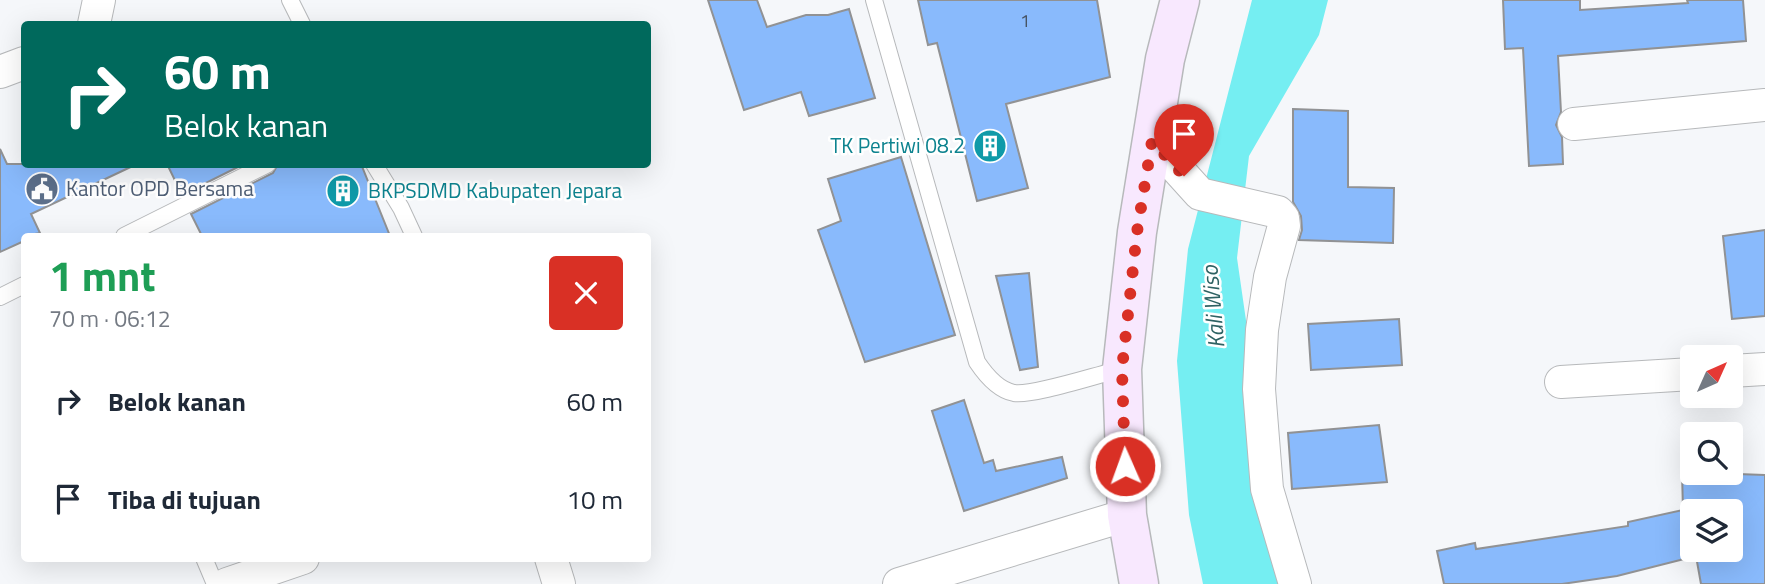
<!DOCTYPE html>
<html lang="id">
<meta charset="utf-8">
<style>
:root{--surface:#fff;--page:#f6f6f7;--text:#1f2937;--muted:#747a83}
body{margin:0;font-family:"Titillium Web",sans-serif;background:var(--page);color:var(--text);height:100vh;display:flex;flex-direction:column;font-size:26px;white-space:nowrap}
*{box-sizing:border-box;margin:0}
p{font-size:23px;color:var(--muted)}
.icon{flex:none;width:38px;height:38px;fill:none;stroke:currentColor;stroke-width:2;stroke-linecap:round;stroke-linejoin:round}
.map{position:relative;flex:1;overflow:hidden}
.sheet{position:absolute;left:21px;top:233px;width:630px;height:329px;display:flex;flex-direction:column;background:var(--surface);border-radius:7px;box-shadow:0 7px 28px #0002}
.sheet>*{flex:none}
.guide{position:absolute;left:21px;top:21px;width:630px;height:147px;border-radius:7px;box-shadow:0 7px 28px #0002;background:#00695c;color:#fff;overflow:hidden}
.needle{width:46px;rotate:45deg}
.controls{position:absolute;left:1680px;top:345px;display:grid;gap:14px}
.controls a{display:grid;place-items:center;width:63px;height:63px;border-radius:7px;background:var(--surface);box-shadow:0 7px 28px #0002;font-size:35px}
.pin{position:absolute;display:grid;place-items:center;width:60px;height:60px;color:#fff;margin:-72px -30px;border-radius:50% 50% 50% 0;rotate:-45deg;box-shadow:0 0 7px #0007}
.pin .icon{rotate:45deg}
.me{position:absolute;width:77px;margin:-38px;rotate:358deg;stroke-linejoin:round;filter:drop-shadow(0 0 5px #0008)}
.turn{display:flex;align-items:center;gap:24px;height:147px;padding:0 28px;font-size:32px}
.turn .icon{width:91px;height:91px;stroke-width:2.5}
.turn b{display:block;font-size:49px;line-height:60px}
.round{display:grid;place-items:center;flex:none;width:74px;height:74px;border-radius:7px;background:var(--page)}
.headline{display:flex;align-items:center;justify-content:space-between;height:119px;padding:0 28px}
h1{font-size:42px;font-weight:700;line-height:52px;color:#1e9e55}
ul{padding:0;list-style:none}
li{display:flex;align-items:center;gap:21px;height:98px;padding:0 28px}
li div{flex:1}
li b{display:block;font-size:26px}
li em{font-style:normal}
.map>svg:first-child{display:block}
.water{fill:#75eef2}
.building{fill:#89bafc;stroke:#919294;stroke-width:2;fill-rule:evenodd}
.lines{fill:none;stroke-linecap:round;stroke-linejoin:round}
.lane-casing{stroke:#b7b9bb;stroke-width:18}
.street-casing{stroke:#b7b9bb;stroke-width:34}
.secondary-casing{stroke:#b7b9bb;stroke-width:41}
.lane{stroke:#fff;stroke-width:16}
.street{stroke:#fff;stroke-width:32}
.secondary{stroke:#f8e8fe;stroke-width:38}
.route{stroke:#d93025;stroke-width:12;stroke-dasharray:0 21.6}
.labels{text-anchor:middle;stroke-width:5;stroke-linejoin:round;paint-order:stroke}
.number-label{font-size:18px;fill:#475464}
.culture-label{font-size:21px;fill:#0d838f;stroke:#fff;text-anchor:end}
.service-label{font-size:21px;fill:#4e5e75;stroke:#fff;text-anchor:start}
.water-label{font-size:23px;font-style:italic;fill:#2e6263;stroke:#fff}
</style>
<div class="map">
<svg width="1765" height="584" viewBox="0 0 1765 584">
<rect width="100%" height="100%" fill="#f5f7fa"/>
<!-- water -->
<polygon class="water" points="1252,0 1328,0 1319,35 1249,156 1237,258 1284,584 1203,584 1189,515 1177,361 1188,249"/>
<!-- building -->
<g class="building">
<polygon points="708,0 757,0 767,27 806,15 828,15 849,9 875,98 809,116 801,92 744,110"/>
<polygon points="918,0 1097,0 1110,77 1006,104 1028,188 977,201 937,43 928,45"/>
<polygon points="1503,0 1580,0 1580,10 1688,3 1687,0 1743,0 1746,41 1558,56 1561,112 1556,125 1562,137 1563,164 1529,166 1523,48 1505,49"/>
<polygon points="1293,109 1348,111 1348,187 1394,188 1393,243 1299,240 1302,230 1301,216 1293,202"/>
<polygon points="0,149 7,164 137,164 31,214 40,233 24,236 24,241 0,252"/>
<polygon points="901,157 955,335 865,362 818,230 841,221 828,179"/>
<polygon points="167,164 244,164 182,195"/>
<polygon points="278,164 361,164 390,236 202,236 191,214 273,173"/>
<polygon points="1765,230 1765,316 1732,319 1723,236"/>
<polygon points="1029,273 1038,367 1020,370 996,276"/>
<polygon points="1399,319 1402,365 1311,370 1308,324"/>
<polygon points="964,400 984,463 993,460 996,471 1062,457 1067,478 964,511 932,411"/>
<polygon points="1379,425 1387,482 1292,489 1288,433"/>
<path d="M1682,472L1765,475V584H1701L1696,556L1617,576L1562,584H1444L1437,551L1475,543L1476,549L1628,526V522L1683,510ZM1692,511H1731V550H1692Z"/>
</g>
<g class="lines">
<defs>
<g id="lane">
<polyline points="290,0 302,24"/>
<path d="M874,0L977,362C985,374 998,390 1014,393C1034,396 1099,374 1122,369"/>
<polyline points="374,164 401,208 414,236"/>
<polyline points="124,236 268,164"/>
<polyline points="0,297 24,285"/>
<polyline points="204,558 215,584"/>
</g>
<g id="street">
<polyline points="94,24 99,0"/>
<polyline points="0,72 24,63"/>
<polyline points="1574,124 1765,105"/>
<polyline points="1152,141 1200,194 1278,212 1283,218 1284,226 1270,277 1262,330 1259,389 1267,489 1295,584"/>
<polyline points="1731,371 1765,369"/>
<polyline points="1561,382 1692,374"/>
<polyline points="551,558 559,584"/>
<polyline points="227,584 303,558"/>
<polyline points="899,584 1127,515"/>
</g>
<polyline id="secondary" points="1139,584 1127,515 1122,369 1137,232 1165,59 1180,0"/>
</defs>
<!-- lane casing -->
<use href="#lane" class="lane-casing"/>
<!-- street casing -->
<use href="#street" class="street-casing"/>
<!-- secondary casing -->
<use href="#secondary" class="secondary-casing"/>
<!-- lane -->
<use href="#lane" class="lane"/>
<!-- street -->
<use href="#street" class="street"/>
<!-- secondary -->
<use href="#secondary" class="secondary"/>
</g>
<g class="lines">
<!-- route -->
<polyline class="route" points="1125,466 1122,369 1137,232 1152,141 1184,176"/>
</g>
<!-- icons -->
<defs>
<symbol id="building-disc" viewBox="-11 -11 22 22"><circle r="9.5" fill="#0f9aa8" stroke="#fff"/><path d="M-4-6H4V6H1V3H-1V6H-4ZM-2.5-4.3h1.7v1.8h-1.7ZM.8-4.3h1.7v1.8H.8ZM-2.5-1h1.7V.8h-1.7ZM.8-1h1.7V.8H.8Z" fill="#fff"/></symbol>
<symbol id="civic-disc" viewBox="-11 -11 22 22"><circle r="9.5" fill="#5c6f8a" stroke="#fff"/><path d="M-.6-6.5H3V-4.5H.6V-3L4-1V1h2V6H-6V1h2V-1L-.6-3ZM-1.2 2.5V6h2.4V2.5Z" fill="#fff"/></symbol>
</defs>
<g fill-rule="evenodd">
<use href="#building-disc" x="971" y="127" width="38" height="38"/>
<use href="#civic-disc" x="23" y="170" width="38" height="38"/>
<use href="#building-disc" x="324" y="172" width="38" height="38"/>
</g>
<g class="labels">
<!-- number labels -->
<g class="number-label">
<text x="1025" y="27">1</text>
</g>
<!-- culture labels -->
<g class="culture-label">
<text x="965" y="153">TK Pertiwi 08.2</text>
<text x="368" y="198" text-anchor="start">BKPSDMD Kabupaten Jepara</text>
</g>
<!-- service labels -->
<g class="service-label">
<text x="66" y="196">Kantor OPD Bersama</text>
</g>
<!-- water labels -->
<g class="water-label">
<text transform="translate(1213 307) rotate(-95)" y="8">Kali Wiso</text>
</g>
</g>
</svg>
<div class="controls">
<a><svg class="needle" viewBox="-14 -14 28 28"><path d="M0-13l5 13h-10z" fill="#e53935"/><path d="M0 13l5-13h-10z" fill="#747a83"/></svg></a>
<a><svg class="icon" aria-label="search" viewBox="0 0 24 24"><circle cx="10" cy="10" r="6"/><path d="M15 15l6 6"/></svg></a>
<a><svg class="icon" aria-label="layers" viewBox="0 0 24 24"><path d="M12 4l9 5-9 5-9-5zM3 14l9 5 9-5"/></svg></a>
</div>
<div class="pin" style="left:1184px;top:176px;background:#d93025"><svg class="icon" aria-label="arrive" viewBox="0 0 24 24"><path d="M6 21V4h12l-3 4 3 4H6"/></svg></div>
<svg class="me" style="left:1125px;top:466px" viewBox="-20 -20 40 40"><circle r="17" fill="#d93025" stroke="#fff" stroke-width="3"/><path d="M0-11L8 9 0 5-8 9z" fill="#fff"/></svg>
<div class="guide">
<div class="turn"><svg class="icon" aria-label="right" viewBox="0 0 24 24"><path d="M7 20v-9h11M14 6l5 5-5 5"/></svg><div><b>60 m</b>Belok kanan</div></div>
</div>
<section class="sheet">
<div class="headline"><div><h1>1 mnt</h1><p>70 m · 06:12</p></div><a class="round" style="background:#d93025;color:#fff"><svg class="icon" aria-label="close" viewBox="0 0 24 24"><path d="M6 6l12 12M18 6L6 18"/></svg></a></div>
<ul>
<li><svg class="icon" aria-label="right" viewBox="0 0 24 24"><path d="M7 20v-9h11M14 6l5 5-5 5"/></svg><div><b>Belok kanan</b></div><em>60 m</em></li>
<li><svg class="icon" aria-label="arrive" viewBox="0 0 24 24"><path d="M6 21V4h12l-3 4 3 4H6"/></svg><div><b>Tiba di tujuan</b></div><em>10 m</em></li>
</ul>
</section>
</div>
